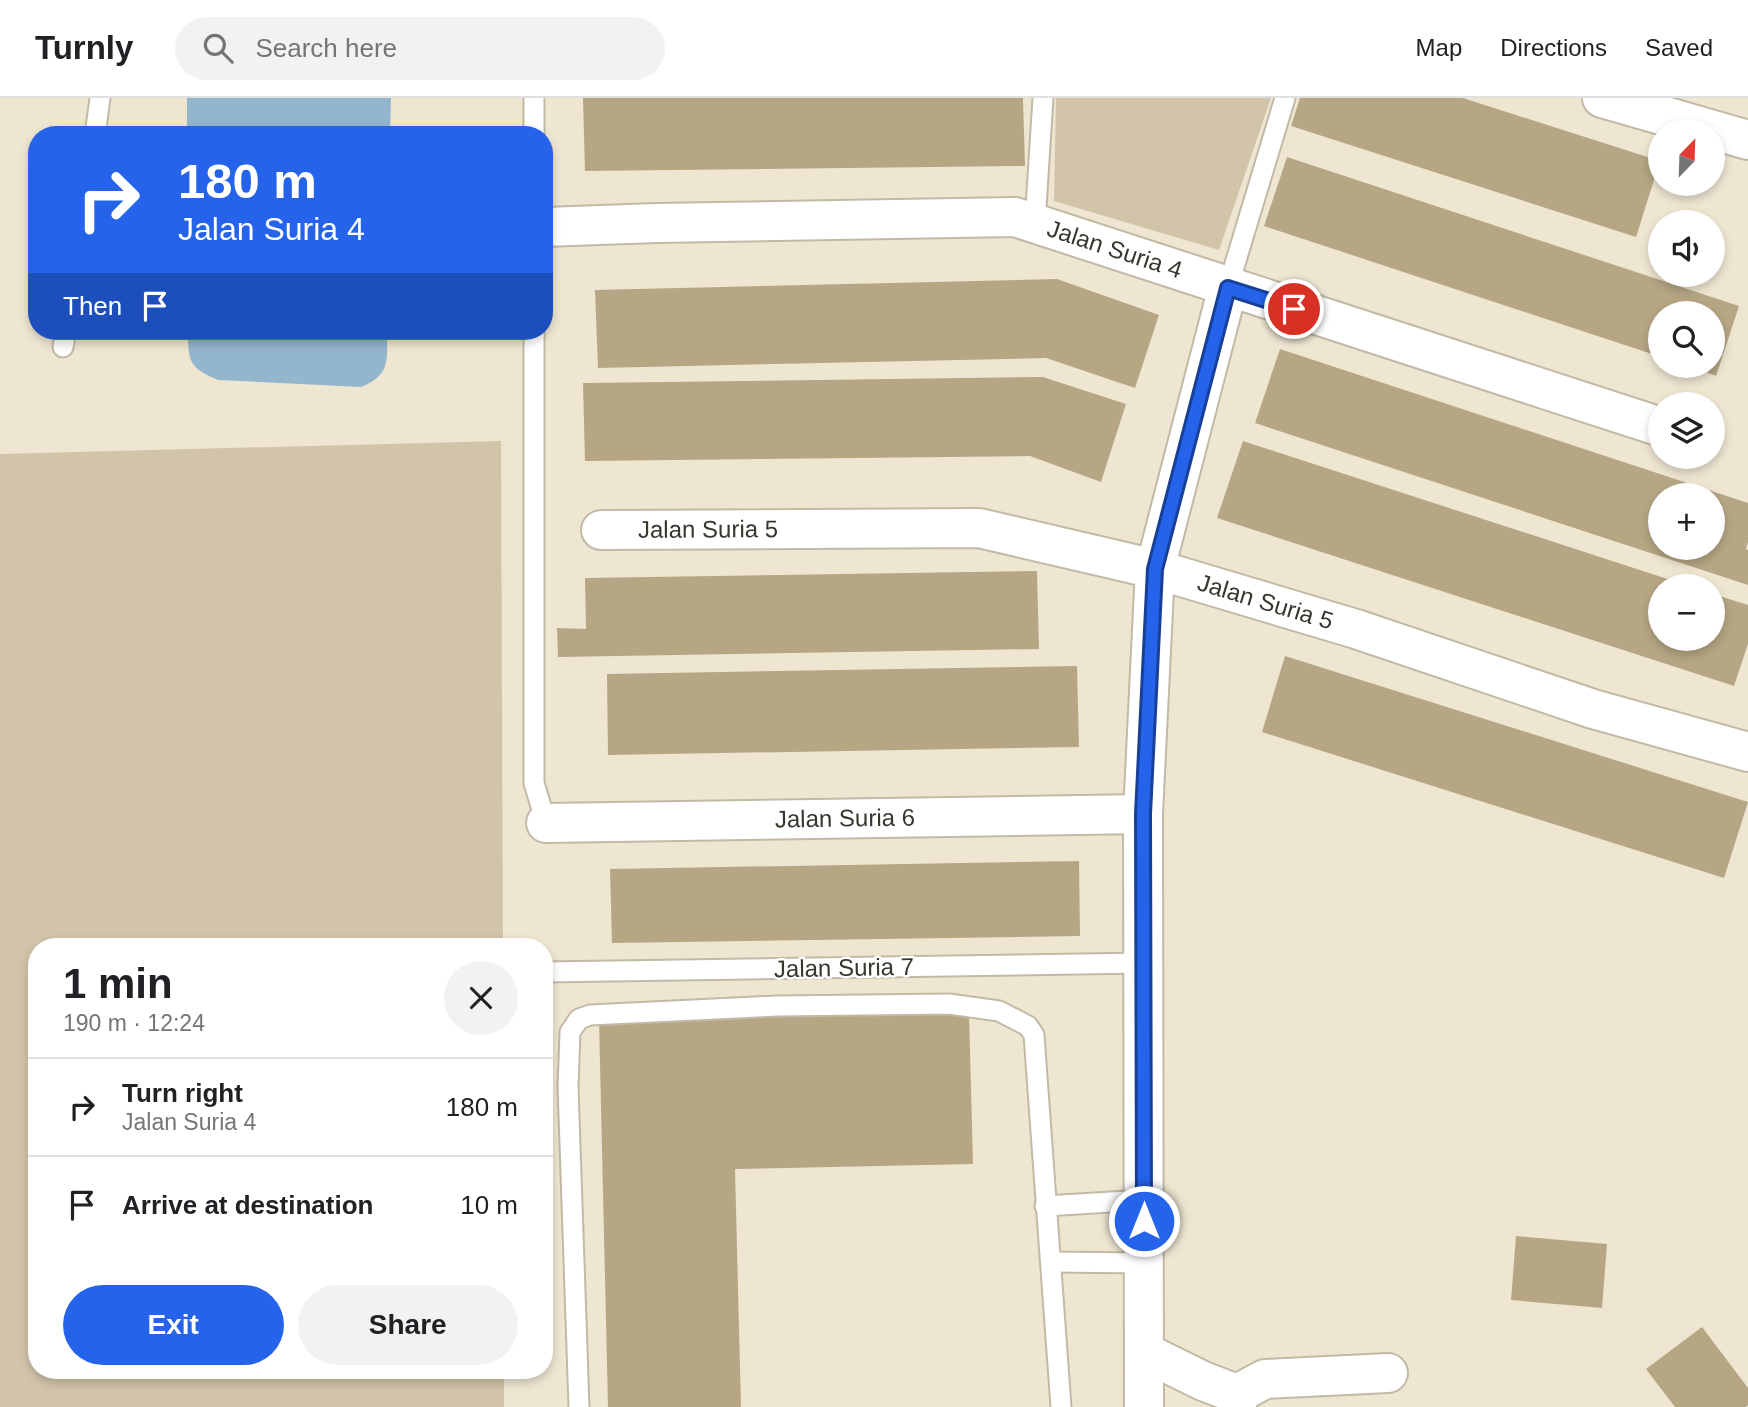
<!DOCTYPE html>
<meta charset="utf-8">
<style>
:root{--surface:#fff;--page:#f2f2f2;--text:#202124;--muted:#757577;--line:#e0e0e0;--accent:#2563eb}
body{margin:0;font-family:Helvetica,sans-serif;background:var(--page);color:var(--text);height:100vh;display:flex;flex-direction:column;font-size:26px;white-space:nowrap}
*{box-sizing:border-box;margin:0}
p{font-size:23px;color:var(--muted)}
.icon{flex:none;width:38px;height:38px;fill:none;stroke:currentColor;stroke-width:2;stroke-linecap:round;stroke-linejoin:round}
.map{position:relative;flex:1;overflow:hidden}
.side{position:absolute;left:28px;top:840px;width:525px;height:441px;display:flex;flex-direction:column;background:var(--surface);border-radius:28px;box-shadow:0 4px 10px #0003}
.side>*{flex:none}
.hud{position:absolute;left:28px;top:28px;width:525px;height:214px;border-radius:28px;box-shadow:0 4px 10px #0003;background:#2563eb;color:#fff;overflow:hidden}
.needle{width:46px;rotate:23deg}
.buttons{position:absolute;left:1648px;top:21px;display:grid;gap:14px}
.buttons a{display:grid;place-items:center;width:77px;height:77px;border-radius:50%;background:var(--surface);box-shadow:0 4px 10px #0003;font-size:35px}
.pin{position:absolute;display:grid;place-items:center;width:60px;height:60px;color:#fff;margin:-30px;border:4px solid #fff;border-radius:50%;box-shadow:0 2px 7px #0007}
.me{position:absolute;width:77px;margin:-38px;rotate:0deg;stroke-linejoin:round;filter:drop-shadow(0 0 5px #0008)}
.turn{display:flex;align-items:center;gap:24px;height:147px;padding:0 35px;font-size:32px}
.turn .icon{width:91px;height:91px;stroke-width:2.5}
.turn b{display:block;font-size:49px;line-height:60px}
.then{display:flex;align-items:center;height:66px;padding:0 35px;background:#0003;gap:14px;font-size:26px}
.round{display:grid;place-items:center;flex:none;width:74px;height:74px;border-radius:37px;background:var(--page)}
.summary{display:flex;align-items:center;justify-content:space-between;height:119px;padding:0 35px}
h1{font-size:42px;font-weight:600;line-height:52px}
.button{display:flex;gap:14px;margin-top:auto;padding:14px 35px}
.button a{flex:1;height:80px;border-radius:42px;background:var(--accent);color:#fff;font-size:28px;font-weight:600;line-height:80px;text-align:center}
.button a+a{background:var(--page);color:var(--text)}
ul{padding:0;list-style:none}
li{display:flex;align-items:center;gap:21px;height:98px;padding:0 35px;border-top:2px solid var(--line)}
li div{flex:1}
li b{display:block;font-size:26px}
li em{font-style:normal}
header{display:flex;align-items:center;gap:42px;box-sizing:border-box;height:98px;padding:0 35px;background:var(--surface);border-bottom:2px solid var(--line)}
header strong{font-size:33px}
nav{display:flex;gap:38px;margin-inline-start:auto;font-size:24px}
.search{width:490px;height:63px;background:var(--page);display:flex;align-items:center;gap:18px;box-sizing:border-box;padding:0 24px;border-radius:38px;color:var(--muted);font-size:26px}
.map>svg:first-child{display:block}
.green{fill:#d2c4a9}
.water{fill:#94b6cd}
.building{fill:#b6a684;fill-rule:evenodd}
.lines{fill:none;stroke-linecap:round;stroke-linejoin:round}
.service-casing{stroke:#c2b9a6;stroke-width:23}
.minor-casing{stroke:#c2b9a6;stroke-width:42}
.service{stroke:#fff;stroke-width:19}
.minor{stroke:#fff;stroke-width:38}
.route-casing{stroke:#184099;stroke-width:18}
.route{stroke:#2563eb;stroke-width:12}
.labels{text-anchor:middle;stroke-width:5;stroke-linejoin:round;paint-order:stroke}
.street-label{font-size:24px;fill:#39362e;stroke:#fff}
</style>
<header>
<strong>Turnly</strong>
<div class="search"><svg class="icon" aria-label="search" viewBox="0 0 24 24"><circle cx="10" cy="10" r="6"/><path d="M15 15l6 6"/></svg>Search here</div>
<nav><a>Map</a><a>Directions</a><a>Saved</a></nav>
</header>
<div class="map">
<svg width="1748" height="1309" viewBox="0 0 1748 1309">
<rect width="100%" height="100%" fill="#efe6d2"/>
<!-- green -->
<g class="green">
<polygon points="1056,0 1271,0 1219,152 1054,103"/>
<polygon points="501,343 503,849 37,849 37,1272 504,1272 504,1309 0,1309 0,356"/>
</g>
<!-- water -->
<g class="water">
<polygon points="187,0 391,0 390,37 187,37"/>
<path d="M188,233H387C387,262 391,277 361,289L218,282C189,270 188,263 188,233Z"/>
</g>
<!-- building -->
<g class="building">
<polygon points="583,0 1023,0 1025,68 585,73"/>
<polygon points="1300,0 1463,0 1660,63 1636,139 1291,28"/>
<polygon points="1287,59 1739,208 1716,278 1689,268 1713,268 1713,215 1661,215 1661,259 1264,128"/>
<polygon points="1057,181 1159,217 1135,290 1046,260 598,270 595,192"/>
<path d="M1280,251L1748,405V444L1746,451L1748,452V487L1255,325ZM1661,397H1713V450H1661Z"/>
<polygon points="1043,279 1126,306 1101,384 1030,358 585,363 583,285"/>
<polygon points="1243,343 1689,488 1661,488 1661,541 1713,541 1713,496 1748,507 1748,546 1734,588 1217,420"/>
<polygon points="1037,473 1039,551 558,559 557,530 586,531 585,480"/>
<polygon points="1285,558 1748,704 1724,780 1262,634"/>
<polygon points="1077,568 1079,649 608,657 607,576"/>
<polygon points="1079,763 1080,838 612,845 610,771"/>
<polygon points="969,915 973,1066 735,1071 741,1309 608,1309 599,922"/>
<polygon points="1516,1138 1607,1146 1602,1210 1511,1202"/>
<polygon points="1702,1229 1748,1290 1748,1307 1746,1309 1675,1309 1646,1271"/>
</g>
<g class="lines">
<defs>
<g id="service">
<polyline points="534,0 534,37"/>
<polyline points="95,37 100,0"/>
<polyline points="1035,125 1043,0"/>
<polyline points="1228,189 1285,0"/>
<polyline points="534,233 534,685 546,725"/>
<polyline points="63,249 66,233"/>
<polyline points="544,874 1144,865"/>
<polyline points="1045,1108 1144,1102"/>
<polyline points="1051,1164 1144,1165"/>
<polyline points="579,1309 568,989 570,934 579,921 590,917 777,908 949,906 999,913 1028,928 1034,937 1061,1309"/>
</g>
<g id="minor">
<polyline points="1602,0 1748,42"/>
<path id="s1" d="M544,129L657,125L1015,119L1661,329"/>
<path id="s2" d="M601,432L979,430L1155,471L1356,531L1593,611L1748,654"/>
<path id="s3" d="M546,725L1143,716"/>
<polyline points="1144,1254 1203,1283 1237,1296 1237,1309"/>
<polyline points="1237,1296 1265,1281 1388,1275"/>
<polyline points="1144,1309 1143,716 1155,471 1228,189"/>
</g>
</defs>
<!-- service casing -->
<use href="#service" class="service-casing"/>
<!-- minor casing -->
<use href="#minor" class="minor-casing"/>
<!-- service -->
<use href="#service" class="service"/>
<!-- minor -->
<use href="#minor" class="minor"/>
</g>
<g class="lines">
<defs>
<polyline id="route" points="1144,1123 1143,716 1155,471 1228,190 1294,211"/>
</defs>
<!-- route casing -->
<use href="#route" class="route-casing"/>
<!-- route -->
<use href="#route" class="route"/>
</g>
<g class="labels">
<!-- street labels -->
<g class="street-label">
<text dy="8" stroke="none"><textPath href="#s1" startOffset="576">Jalan Suria 4</textPath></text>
<text dy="8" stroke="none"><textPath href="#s2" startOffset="107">Jalan Suria 5</textPath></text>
<text dy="8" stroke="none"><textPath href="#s2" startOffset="674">Jalan Suria 5</textPath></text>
<text dy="8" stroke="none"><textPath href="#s3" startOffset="299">Jalan Suria 6</textPath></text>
<text transform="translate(844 870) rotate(-1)" y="8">Jalan Suria 7</text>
</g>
</g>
</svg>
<div class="buttons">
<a><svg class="needle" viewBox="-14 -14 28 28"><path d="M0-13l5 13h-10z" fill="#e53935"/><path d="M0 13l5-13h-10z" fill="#757577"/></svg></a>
<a><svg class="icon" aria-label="sound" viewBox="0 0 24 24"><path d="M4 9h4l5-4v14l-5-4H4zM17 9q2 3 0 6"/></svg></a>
<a><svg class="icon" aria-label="search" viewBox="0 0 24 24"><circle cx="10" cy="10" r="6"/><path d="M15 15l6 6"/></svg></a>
<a><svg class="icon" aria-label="layers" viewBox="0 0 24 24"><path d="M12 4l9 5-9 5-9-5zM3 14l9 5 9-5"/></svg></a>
<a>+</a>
<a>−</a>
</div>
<div class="pin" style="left:1294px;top:211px;background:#d93025"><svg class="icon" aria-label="arrive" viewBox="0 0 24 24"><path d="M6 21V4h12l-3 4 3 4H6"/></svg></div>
<svg class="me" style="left:1144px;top:1123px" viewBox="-20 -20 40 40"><circle r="17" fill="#2563eb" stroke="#fff" stroke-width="3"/><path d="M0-11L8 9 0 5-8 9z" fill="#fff"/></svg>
<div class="hud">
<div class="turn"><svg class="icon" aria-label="right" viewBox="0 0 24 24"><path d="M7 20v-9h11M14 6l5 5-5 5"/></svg><div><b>180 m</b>Jalan Suria 4</div></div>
<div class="then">Then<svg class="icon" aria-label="arrive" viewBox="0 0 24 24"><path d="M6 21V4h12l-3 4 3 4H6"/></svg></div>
</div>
<section class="side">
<div class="summary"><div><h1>1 min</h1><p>190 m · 12:24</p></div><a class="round"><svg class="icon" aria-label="close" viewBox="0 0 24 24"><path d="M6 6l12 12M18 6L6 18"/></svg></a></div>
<ul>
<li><svg class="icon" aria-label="right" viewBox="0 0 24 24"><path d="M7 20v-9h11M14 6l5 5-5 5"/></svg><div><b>Turn right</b><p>Jalan Suria 4</p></div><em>180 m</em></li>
<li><svg class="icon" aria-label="arrive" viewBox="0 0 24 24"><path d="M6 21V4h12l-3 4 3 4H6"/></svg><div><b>Arrive at destination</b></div><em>10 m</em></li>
</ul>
<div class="button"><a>Exit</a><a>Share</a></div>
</section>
</div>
